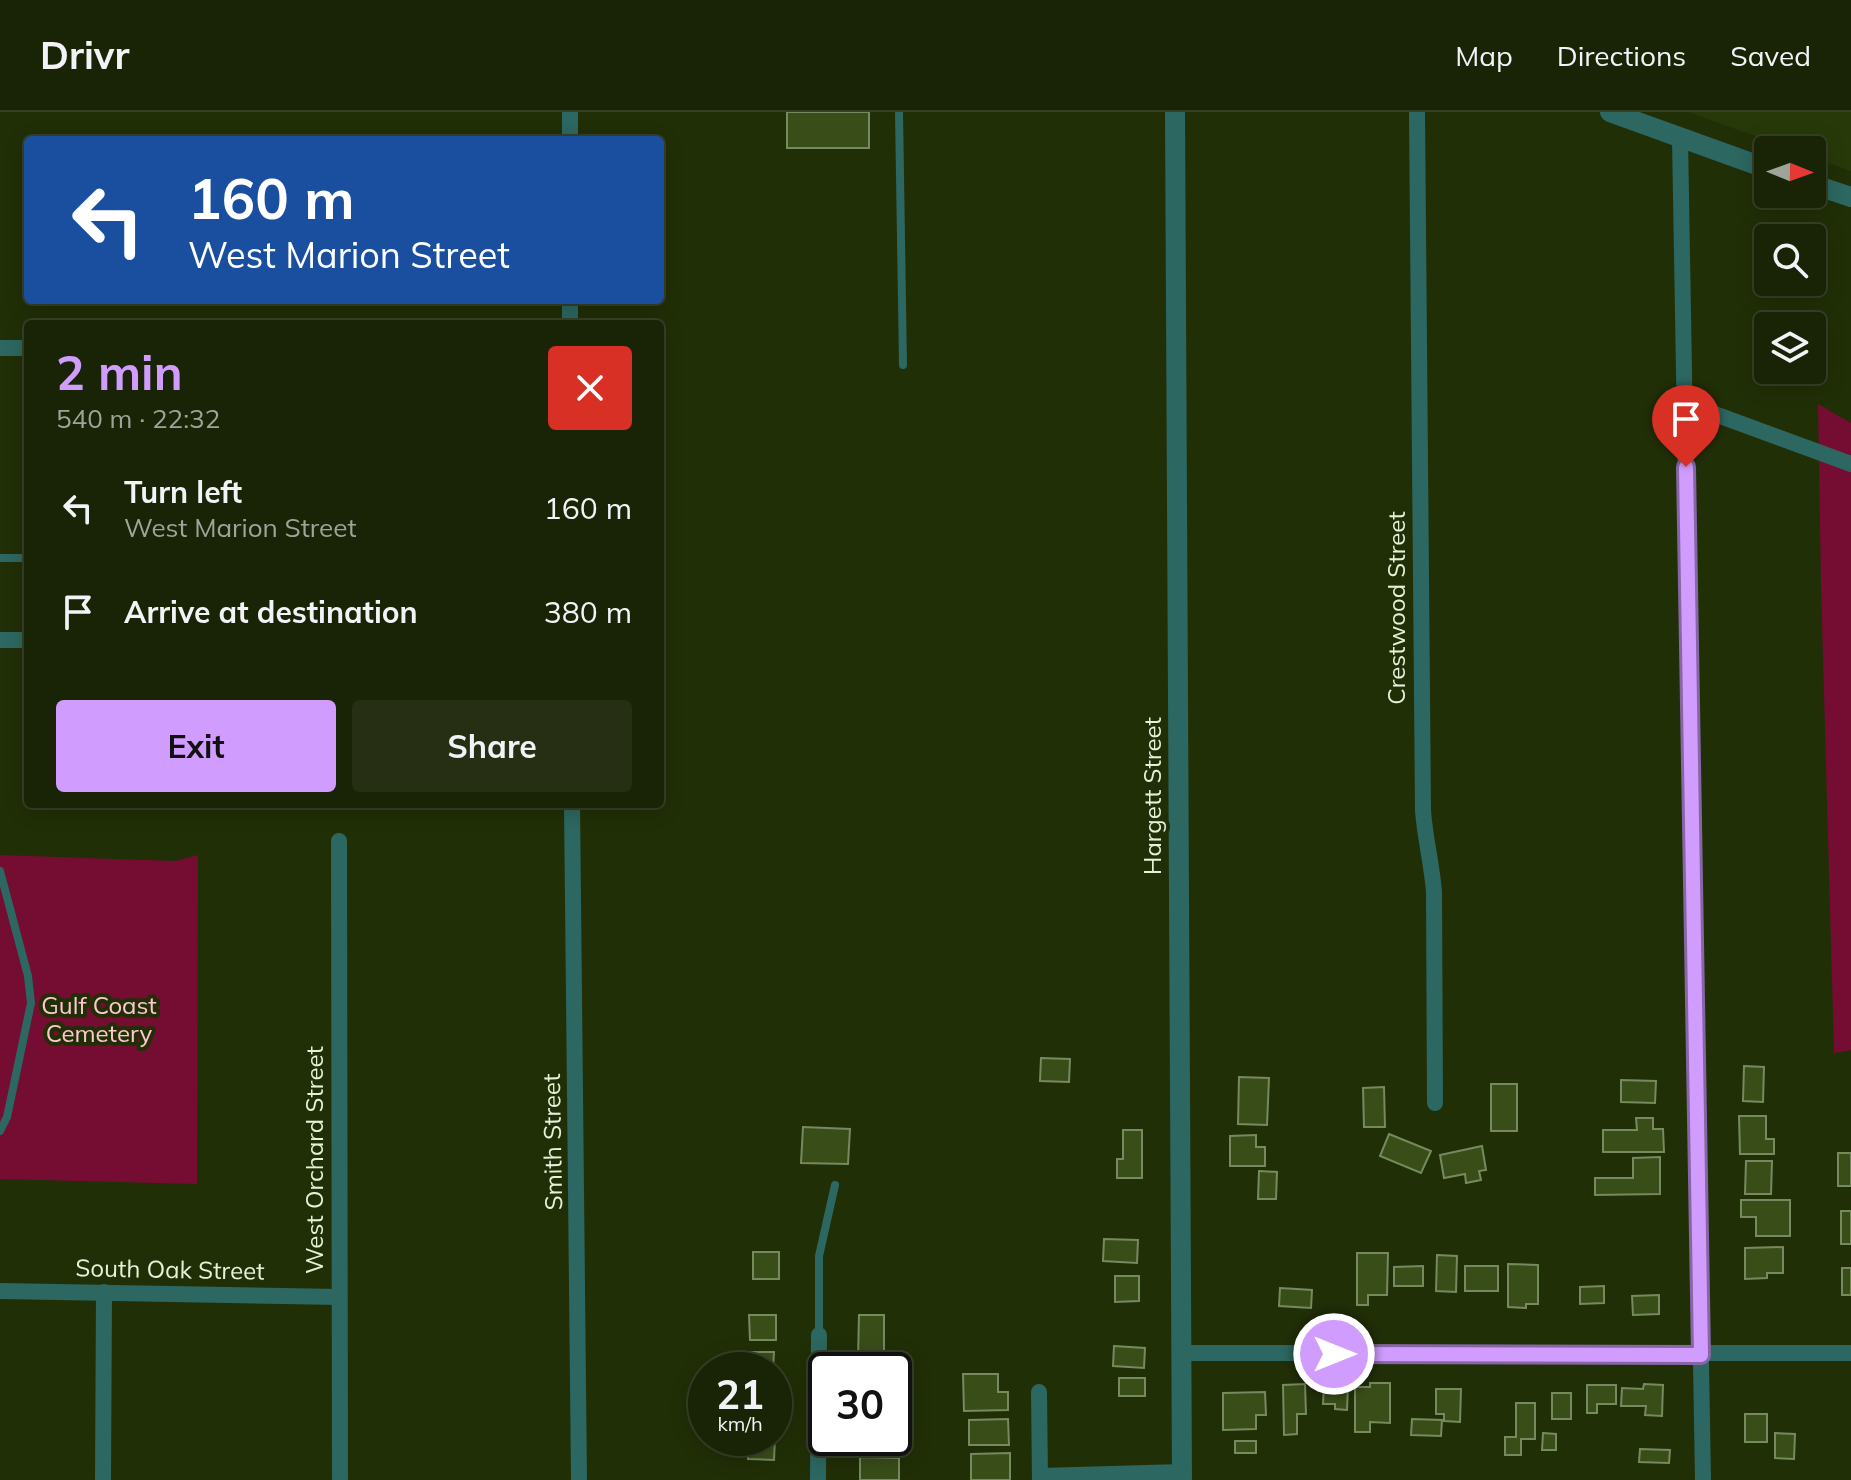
<!DOCTYPE html>
<meta charset="utf-8">
<style>
:root{--surface:#192305;--page:#262f13;--text:#f1f3f6;--muted:#9fa49a;--line:#374027;--accent:#d09dfe}
body{margin:0;font-family:Mulish,sans-serif;background:var(--page);color:var(--text);height:100vh;display:flex;flex-direction:column;font-size:30px;white-space:nowrap}
*{box-sizing:border-box;margin:0}
p{font-size:26px;color:var(--muted)}
.icon{flex:none;width:44px;height:44px;fill:none;stroke:currentColor;stroke-width:2;stroke-linecap:round;stroke-linejoin:round}
.map{position:relative;flex:1;overflow:hidden}
.sheet{position:absolute;left:24px;top:208px;width:640px;height:488px;display:flex;flex-direction:column;background:var(--surface);border-radius:8px;box-shadow:0 4px 20px #0003,0 0 0 2px var(--line)}
.sheet>*{flex:none}
.hud{position:absolute;left:24px;top:24px;width:640px;height:168px;border-radius:8px;box-shadow:0 4px 20px #0003,0 0 0 2px var(--line);background:#1a4fa0;color:#fff;overflow:hidden}
.needle{width:52px;rotate:91deg}
.buttons{position:absolute;left:1754px;top:24px;display:grid;gap:16px}
.buttons a{display:grid;place-items:center;width:72px;height:72px;border-radius:8px;background:var(--surface);box-shadow:0 4px 20px #0003,0 0 0 2px var(--line);font-size:40px}
.speed{position:absolute;left:688px;top:1240px;display:flex;gap:16px;font-size:40px;font-weight:700;text-align:center}
.speed>*{display:grid;place-content:center;width:104px;height:104px;border-radius:50%;background:var(--surface);box-shadow:0 4px 20px #0003,0 0 0 2px var(--line);line-height:1}
.speed small{font-size:20px;font-weight:400}
.speed .limit{border:4px solid #111;border-radius:12px;background:#fff;color:#111}
.pin{position:absolute;display:grid;place-items:center;width:68px;height:68px;color:#fff;margin:-82px -34px;border-radius:50% 50% 50% 0;rotate:-45deg;box-shadow:0 0 8px #0007}
.pin .icon{rotate:45deg}
.me{position:absolute;width:88px;margin:-44px;rotate:90deg;stroke-linejoin:round;filter:drop-shadow(0 0 6px #0008)}
.turn{display:flex;align-items:center;gap:28px;height:168px;padding:0 32px;font-size:36px}
.turn .icon{width:104px;height:104px;stroke-width:2.5}
.turn b{display:block;font-size:56px;line-height:68px}
.round{display:grid;place-items:center;flex:none;width:84px;height:84px;border-radius:8px;background:var(--page)}
.overview{display:flex;align-items:center;justify-content:space-between;height:136px;padding:0 32px}
h1{font-size:48px;font-weight:700;line-height:60px;color:var(--accent)}
.primary-button{display:flex;gap:16px;margin-top:auto;padding:16px 32px}
.primary-button a{flex:1;height:92px;border-radius:8px;background:var(--accent);color:#111;font-size:32px;font-weight:700;line-height:92px;text-align:center}
.primary-button a+a{background:var(--page);color:var(--text)}
ul{padding:0;list-style:none}
li{display:flex;align-items:center;gap:24px;height:104px;padding:0 32px}
li div{flex:1}
li b{display:block;font-size:30px}
li em{font-style:normal}
header{display:flex;align-items:center;gap:48px;box-sizing:border-box;height:112px;padding:0 40px;background:var(--surface);border-bottom:2px solid var(--line)}
header strong{font-size:38px}
nav{display:flex;gap:44px;margin-inline-start:auto;font-size:28px}
.map>svg:first-child{display:block}
.built{fill:#283909}
.green{fill:#740d31}
.building{fill:#394d19;stroke:#76895f;stroke-width:2}
.lines{fill:none;stroke-linecap:round;stroke-linejoin:round}
.service{stroke:#2d6761;stroke-width:8}
.minor{stroke:#2d6761;stroke-width:16}
.tertiary{stroke:#2d6761;stroke-width:20}
.route-casing{stroke:#8766a5;stroke-width:20}
.route{stroke:#d09dfe;stroke-width:14}
.labels{text-anchor:middle;stroke-width:8;stroke-linejoin:round;paint-order:stroke}
.street-label{font-size:24px;fill:#e6f1da;stroke:#212f07}
.park-label{font-size:24px;fill:#ffc6cf;stroke:#212f07}
</style>
<header>
<strong>Drivr</strong>
<nav><a>Map</a><a>Directions</a><a>Saved</a></nav>
</header>
<div class="map">
<svg width="1851" height="1368" viewBox="0 0 1851 1368">
<rect width="100%" height="100%" fill="#212f07"/>
<!-- built -->
<polygon class="built" points="1688,0 1851,0 1851,59 1812,45 1812,38 1794,38"/>
<!-- green -->
<g class="green">
<polygon points="1818,292 1851,311 1851,938 1834,941 1821,473"/>
<polygon points="0,743 175,749 198,743 197,1072 0,1067"/>
</g>
<!-- building -->
<g class="building">
<rect x="787" y="0" width="82" height="36"/>
<polygon points="1041,946 1070,947 1069,970 1040,969"/>
<polygon points="1744,954 1764,955 1763,990 1743,989"/>
<polygon points="1239,965 1269,966 1267,1013 1238,1012"/>
<polygon points="1621,968 1656,969 1655,991 1621,990"/>
<rect x="1491" y="972" width="26" height="47"/>
<polygon points="1384,975 1385,1015 1364,1015 1363,976"/>
<polygon points="1739,1004 1766,1004 1766,1027 1774,1027 1774,1042 1740,1042"/>
<polygon points="1636,1006 1653,1006 1653,1017 1663,1017 1664,1040 1603,1040 1603,1018 1637,1018"/>
<polygon points="803,1015 850,1017 848,1052 801,1051"/>
<polygon points="1123,1018 1142,1018 1142,1066 1117,1066 1117,1047 1123,1047"/>
<polygon points="1389,1022 1431,1039 1421,1061 1380,1044"/>
<polygon points="1256,1023 1256,1035 1265,1035 1265,1054 1230,1054 1230,1024"/>
<polygon points="1482,1034 1486,1058 1479,1059 1481,1068 1466,1071 1465,1062 1444,1066 1440,1043"/>
<rect x="1838" y="1041" width="13" height="33"/>
<polygon points="1660,1045 1660,1082 1595,1083 1595,1066 1633,1066 1633,1046"/>
<polygon points="1746,1049 1772,1049 1771,1082 1745,1082"/>
<polygon points="1259,1059 1277,1060 1276,1087 1258,1087"/>
<polygon points="1741,1088 1790,1088 1790,1124 1756,1124 1756,1105 1741,1105"/>
<rect x="1841" y="1099" width="10" height="33"/>
<polygon points="1104,1127 1138,1128 1137,1151 1103,1149"/>
<polygon points="1783,1135 1783,1161 1767,1161 1767,1166 1745,1167 1745,1136"/>
<rect x="753" y="1140" width="26" height="27"/>
<polygon points="1357,1141 1388,1141 1387,1183 1368,1183 1368,1193 1357,1193"/>
<polygon points="1437,1143 1457,1144 1456,1180 1436,1179"/>
<polygon points="1508,1152 1538,1153 1538,1192 1526,1192 1526,1196 1508,1195"/>
<polygon points="1423,1154 1423,1174 1394,1174 1394,1155"/>
<rect x="1465" y="1154" width="33" height="25"/>
<rect x="1842" y="1156" width="9" height="27"/>
<polygon points="1115,1164 1139,1164 1139,1189 1115,1190"/>
<polygon points="1604,1174 1604,1191 1580,1192 1580,1175"/>
<polygon points="1280,1176 1312,1178 1311,1196 1279,1194"/>
<polygon points="1659,1183 1659,1202 1633,1203 1632,1184"/>
<polygon points="749,1203 776,1203 776,1228 750,1228"/>
<polygon points="859,1203 884,1203 884,1246 858,1246"/>
<polygon points="1114,1234 1145,1236 1144,1256 1113,1254"/>
<polygon points="750,1240 774,1240 773,1258 750,1258"/>
<polygon points="963,1262 998,1262 998,1280 1008,1280 1008,1298 964,1299"/>
<rect x="1119" y="1266" width="26" height="18"/>
<polygon points="1324,1271 1348,1272 1347,1298 1335,1297 1335,1292 1323,1292"/>
<polygon points="1370,1271 1390,1271 1390,1311 1370,1310 1370,1320 1355,1320 1355,1275 1370,1275"/>
<polygon points="1305,1272 1306,1302 1297,1302 1297,1322 1284,1323 1283,1273"/>
<polygon points="1644,1272 1663,1273 1662,1304 1645,1303 1646,1294 1621,1294 1622,1276 1643,1277"/>
<polygon points="1587,1273 1616,1273 1616,1292 1597,1292 1597,1301 1587,1301"/>
<polygon points="1436,1277 1461,1277 1460,1310 1444,1309 1444,1302 1436,1302"/>
<polygon points="1265,1280 1266,1303 1256,1303 1256,1317 1223,1318 1223,1281"/>
<rect x="1552" y="1281" width="19" height="26"/>
<polygon points="1516,1291 1535,1291 1535,1327 1521,1327 1521,1343 1505,1343 1505,1325 1516,1325"/>
<rect x="1745" y="1302" width="22" height="28"/>
<polygon points="774,1304 776,1304 774,1348 748,1347 749,1326 774,1326"/>
<polygon points="894,1304 898,1304 899,1335 874,1335 874,1326 894,1326"/>
<polygon points="1008,1307 1009,1333 969,1333 969,1308"/>
<polygon points="1412,1307 1442,1308 1441,1324 1411,1323"/>
<polygon points="1543,1321 1556,1322 1556,1338 1542,1338"/>
<polygon points="1775,1321 1795,1322 1794,1347 1775,1346"/>
<rect x="1235" y="1329" width="21" height="12"/>
<polygon points="1640,1337 1670,1338 1669,1351 1639,1350"/>
<polygon points="1010,1341 1010,1368 971,1368 971,1342"/>
<polygon points="860,1345 899,1346 899,1368 860,1368"/>
</g>
<g class="lines">
<!-- service -->
<g class="service">
<polyline points="899,0 903,253"/>
<polyline points="0,446 28,446"/>
<polyline points="0,759 28,864 31,891 7,1005 0,1019"/>
<polyline points="819,1223 819,1144 835,1073"/>
</g>
<!-- minor -->
<g class="minor">
<path d="M1417,0L1423,699C1425,726 1432,753 1434,780L1435,991"/>
<polyline points="1680,26 1703,1368"/>
<polyline points="570,28 570,0"/>
<polyline points="570,212 570,188"/>
<polyline points="0,236 28,236"/>
<polyline points="1685,291 1851,352"/>
<polyline points="0,528 28,528"/>
<polyline points="572,692 579,1368"/>
<polyline points="339,729 340,1368"/>
<polyline points="0,1179 339,1185"/>
<polyline points="1181,1241 1851,1241"/>
<polyline points="1039,1280 1040,1368"/>
<polyline points="1040,1364 1182,1360"/>
<polyline points="103,1368 104,1180"/>
<polyline points="818,1368 819,1223"/>
</g>
<!-- tertiary -->
<g class="tertiary">
<polyline points="1175,0 1182,1368"/>
<polyline points="1610,0 1768,57"/>
<polyline points="1812,72 1851,85"/>
</g>
</g>
<g class="lines">
<defs>
<polyline id="route" points="1334,1242 1701,1243 1686,355"/>
</defs>
<!-- route casing -->
<use href="#route" class="route-casing"/>
<!-- route -->
<use href="#route" class="route"/>
</g>
<g class="labels">
<!-- street labels -->
<g class="street-label">
<text transform="translate(1397 496) rotate(-90)" y="8">Crestwood Street</text>
<text transform="translate(1153 684) rotate(-90)" y="8">Hargett Street</text>
<text transform="translate(553 1030) rotate(-91)" y="8">Smith Street</text>
<text transform="translate(315 1048) rotate(-90)" y="8">West Orchard Street</text>
<text transform="translate(170 1158) rotate(1)" y="8">South Oak Street</text>
</g>
<!-- park labels -->
<g class="park-label">
<text x="99" y="902">Gulf Coast<tspan x="99" dy="28">Cemetery</tspan></text>
</g>
</g>
</svg>
<div class="buttons">
<a><svg class="needle" viewBox="-14 -14 28 28"><path d="M0-13l5 13h-10z" fill="#e53935"/><path d="M0 13l5-13h-10z" fill="#9fa49a"/></svg></a>
<a><svg class="icon" aria-label="search" viewBox="0 0 24 24"><circle cx="10" cy="10" r="6"/><path d="M15 15l6 6"/></svg></a>
<a><svg class="icon" aria-label="layers" viewBox="0 0 24 24"><path d="M12 4l9 5-9 5-9-5zM3 14l9 5 9-5"/></svg></a>
</div>
<div class="speed"><div>21<small>km/h</small></div><div class="limit">30</div></div>
<div class="pin" style="left:1686px;top:355px;background:#d93025"><svg class="icon" aria-label="arrive" viewBox="0 0 24 24"><path d="M6 21V4h12l-3 4 3 4H6"/></svg></div>
<svg class="me" style="left:1334px;top:1242px" viewBox="-20 -20 40 40"><circle r="17" fill="#d09dfe" stroke="#fff" stroke-width="3"/><path d="M0-11L8 9 0 5-8 9z" fill="#fff"/></svg>
<div class="hud">
<div class="turn"><svg class="icon" aria-label="left" viewBox="0 0 24 24"><path d="M17 20v-9H6M10 6l-5 5 5 5"/></svg><div><b>160 m</b>West Marion Street</div></div>
</div>
<section class="sheet">
<div class="overview"><div><h1>2 min</h1><p>540 m · 22:32</p></div><a class="round" style="background:#d93025;color:#fff"><svg class="icon" aria-label="close" viewBox="0 0 24 24"><path d="M6 6l12 12M18 6L6 18"/></svg></a></div>
<ul>
<li><svg class="icon" aria-label="left" viewBox="0 0 24 24"><path d="M17 20v-9H6M10 6l-5 5 5 5"/></svg><div><b>Turn left</b><p>West Marion Street</p></div><em>160 m</em></li>
<li><svg class="icon" aria-label="arrive" viewBox="0 0 24 24"><path d="M6 21V4h12l-3 4 3 4H6"/></svg><div><b>Arrive at destination</b></div><em>380 m</em></li>
</ul>
<div class="primary-button"><a>Exit</a><a>Share</a></div>
</section>
</div>
